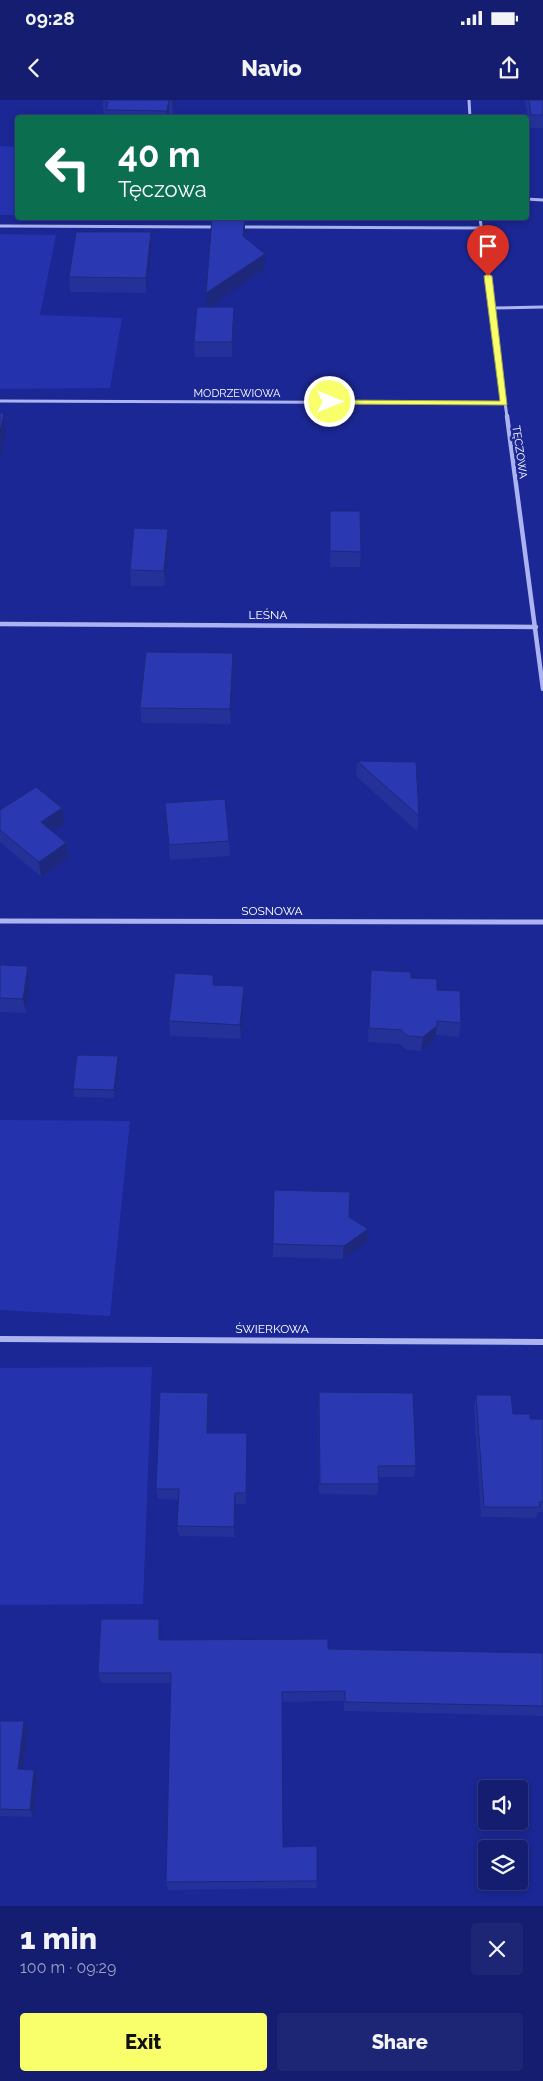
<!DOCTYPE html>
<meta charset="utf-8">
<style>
:root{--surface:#141d6f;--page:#1d2674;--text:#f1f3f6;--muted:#9da2c3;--line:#333b82;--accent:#f8ff6b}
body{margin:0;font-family:Raleway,sans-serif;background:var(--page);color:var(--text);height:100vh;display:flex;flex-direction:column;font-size:19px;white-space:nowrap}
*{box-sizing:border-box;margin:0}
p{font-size:16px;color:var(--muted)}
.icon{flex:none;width:28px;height:28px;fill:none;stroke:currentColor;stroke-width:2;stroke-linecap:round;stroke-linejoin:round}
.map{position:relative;height:1806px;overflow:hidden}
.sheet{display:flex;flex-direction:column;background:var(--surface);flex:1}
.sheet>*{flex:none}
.top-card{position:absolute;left:15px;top:15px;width:514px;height:105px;border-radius:5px;box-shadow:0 2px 8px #0003,0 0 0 1px var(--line);background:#0b6e4f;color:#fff;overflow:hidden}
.fabs{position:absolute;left:478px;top:1680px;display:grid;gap:10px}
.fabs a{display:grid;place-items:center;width:50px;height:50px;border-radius:5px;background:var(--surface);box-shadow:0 2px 8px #0003,0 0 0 1px var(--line);font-size:25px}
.pin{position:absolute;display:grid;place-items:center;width:42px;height:42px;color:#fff;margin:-51px -21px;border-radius:50% 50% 50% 0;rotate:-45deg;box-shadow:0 0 5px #0007}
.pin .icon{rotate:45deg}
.me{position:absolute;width:55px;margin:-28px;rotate:90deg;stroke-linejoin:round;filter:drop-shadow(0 0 4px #0008)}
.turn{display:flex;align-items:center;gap:18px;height:105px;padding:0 20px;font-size:22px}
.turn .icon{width:65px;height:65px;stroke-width:2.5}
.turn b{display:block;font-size:35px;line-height:42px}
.round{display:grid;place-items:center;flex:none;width:52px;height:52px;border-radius:5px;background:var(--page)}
.headline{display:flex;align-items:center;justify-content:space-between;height:85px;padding:0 20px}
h1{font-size:30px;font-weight:800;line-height:38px}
.primary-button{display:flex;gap:10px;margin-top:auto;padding:10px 20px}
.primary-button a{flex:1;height:58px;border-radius:5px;background:var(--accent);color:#111;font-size:20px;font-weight:800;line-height:58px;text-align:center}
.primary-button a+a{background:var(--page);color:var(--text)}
.status{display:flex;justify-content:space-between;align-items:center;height:35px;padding:0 25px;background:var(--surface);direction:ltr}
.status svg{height:14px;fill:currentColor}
header{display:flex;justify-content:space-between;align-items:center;height:65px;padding:0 20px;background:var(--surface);font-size:22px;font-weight:800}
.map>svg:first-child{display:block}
.green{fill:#2433ad}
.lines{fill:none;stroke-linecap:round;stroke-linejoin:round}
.minor-far3{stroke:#acb4ef;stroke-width:3}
.minor-far2{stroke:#acb4ef;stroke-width:4.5}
.minor-far1{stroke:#acb4ef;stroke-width:5}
.minor{stroke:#acb4ef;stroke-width:6}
.wall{fill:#243199}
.shaded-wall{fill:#1d287d}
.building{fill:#2a39b2;stroke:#1d287d}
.route{fill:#f8ff6b;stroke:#a1a646}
.labels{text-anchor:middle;stroke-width:5;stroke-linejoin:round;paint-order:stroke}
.far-street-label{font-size:11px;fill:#fff;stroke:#1b2794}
.street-label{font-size:12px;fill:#fff;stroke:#1b2794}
</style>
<div class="status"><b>09:28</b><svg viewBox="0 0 49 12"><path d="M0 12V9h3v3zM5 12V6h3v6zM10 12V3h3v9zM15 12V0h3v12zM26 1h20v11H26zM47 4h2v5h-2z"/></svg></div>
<header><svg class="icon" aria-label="back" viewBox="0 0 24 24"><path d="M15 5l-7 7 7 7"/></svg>Navio<svg class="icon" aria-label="share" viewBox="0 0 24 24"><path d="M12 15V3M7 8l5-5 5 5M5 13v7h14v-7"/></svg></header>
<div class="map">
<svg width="543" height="1806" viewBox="0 0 543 1806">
<rect width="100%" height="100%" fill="#1b2794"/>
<!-- green -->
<g class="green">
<polygon points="0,46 17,47 17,115 0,115"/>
<polygon points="0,134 56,135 40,215 122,218 110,288 0,289"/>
<polygon points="0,1020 130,1021 110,1216 0,1210"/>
<polygon points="152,1267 143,1504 0,1505 0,1268"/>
</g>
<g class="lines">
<!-- minor-far3 -->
<g class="minor-far3">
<polyline points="469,0 470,18"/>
<polyline points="526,99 543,100"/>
<polyline points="480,118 507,317"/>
<polyline points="0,126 217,127"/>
<polyline points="240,127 481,128"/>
<polyline points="492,208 543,207"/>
<polyline points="0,301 504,303"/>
</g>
<!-- minor-far2 -->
<g class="minor-far2">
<polyline points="507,316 543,589"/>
<polyline points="0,524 536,527"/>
</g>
<!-- minor-far1 -->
<polyline class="minor-far1" points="0,821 543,822"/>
<!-- minor -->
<polyline class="minor" points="0,1239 543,1242"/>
</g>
<!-- wall -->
<g class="wall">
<polygon points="102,0 175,0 173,15 169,15 169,18 106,18 106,17 104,17"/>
<polygon points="525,0 543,0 543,28 529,28"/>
<polygon points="212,118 246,118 246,124 245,124 245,138 265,154 265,169 209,207 234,207 234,222 232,257 195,257 194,242 207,207 206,193"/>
<polygon points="151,132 152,147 146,193 70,192 69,177"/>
<polygon points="330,411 361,452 360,467 330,467"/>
<polygon points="168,429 169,444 165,486 131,486 130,470"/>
<polygon points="233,569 231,624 142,623 140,608"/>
<polygon points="357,661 419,716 417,731 356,676"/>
<polygon points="165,703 229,741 230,756 170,760"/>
<polygon points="0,710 65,723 52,731 66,743 68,758 41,777 0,742"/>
<polygon points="0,865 28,866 30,880 26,913 0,912"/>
<polygon points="371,870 411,878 437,890 461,923 459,937 436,935 435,940 421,951 407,950 400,944 368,942"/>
<polygon points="213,875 214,885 244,901 241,939 170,936 169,921"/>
<polygon points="119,964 115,998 74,997 73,989"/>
<polygon points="349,1117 368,1129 367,1142 343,1159 273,1157 273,1144"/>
<polygon points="319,1292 416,1366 414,1377 378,1377 379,1384 377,1395 319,1394 318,1304"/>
<polygon points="208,1293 209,1304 208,1333 247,1344 246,1404 236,1404 235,1437 179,1436 177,1426 178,1400 158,1399 156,1389"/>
<polygon points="476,1295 513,1314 530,1319 543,1319 543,1412 538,1412 536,1418 481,1417 474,1306"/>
<polygon points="161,1530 161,1540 328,1549 543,1553 543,1616 344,1611 344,1601 282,1602 283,1747 317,1781 316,1788 168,1790 166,1782 171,1583 101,1583 98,1573"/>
<polygon points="0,1621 28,1629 23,1670 34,1670 38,1677 33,1717 0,1716"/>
</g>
<!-- shaded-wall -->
<g class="shaded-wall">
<polygon points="169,0 169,18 167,18 167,11"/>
<polygon points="172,0 175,0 173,15"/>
<polygon points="245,118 245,130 243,151 243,136"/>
<polygon points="151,132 152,147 146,193 146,178"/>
<polygon points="265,154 265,169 207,209 206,193"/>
<polygon points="234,207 234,222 232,257 232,242"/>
<polygon points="4,313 6,329 0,360 0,333"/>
<polygon points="168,429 169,444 165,486 164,471"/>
<polygon points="233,553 233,569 231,624 230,609"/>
<polygon points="62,708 65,723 44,737 41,722"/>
<polygon points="66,743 68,758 41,777 39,762"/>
<polygon points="28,866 30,880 26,913 23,899"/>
<polygon points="244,886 244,901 241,939 240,925"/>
<polygon points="437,926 435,940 421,951 423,937"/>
<polygon points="118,956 119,964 115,998 114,990"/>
<polygon points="368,1129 367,1142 343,1159 344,1146"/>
<polygon points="208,1293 209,1304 208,1344 207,1333"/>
<polygon points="235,1393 236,1404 235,1437 234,1427"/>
<polygon points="159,1519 161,1530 161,1551 159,1540"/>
<polygon points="24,1621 28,1629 22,1677 18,1669"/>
<polygon points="34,1670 38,1677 33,1717 30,1710"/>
</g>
<!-- building -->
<g class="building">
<polygon points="103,0 172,0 169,0 167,11 106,10 108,2 102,2"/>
<polygon points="529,0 543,0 543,15 531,15"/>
<polygon points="212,118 245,118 243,136 265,154 206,193"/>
<polygon points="76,132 151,132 146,178 69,177"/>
<polygon points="197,207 234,207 232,242 194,242"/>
<polygon points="0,313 4,313 0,333"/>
<polygon points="330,411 360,411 361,452 330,451"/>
<polygon points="134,428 168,429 164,471 130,470"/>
<polygon points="146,552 233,553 230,609 140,608"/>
<polygon points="357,661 416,662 419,716"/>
<polygon points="36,687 62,708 41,722 66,743 39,762 0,730 0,710"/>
<polygon points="225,699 229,741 169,745 165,703"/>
<polygon points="0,865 28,866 23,899 0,898"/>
<polygon points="371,870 411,872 411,878 437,879 437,890 460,891 461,923 437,921 437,926 423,937 408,936 401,930 369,928"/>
<polygon points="175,873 213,875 213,885 244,886 240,925 169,921"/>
<polygon points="77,955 118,956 114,990 73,989"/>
<polygon points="274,1090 350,1092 349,1117 368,1129 344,1146 273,1144"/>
<polygon points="160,1292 208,1293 207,1333 247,1333 246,1393 235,1393 234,1427 177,1426 179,1389 156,1389"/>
<polygon points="319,1292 413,1293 416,1366 378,1366 379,1384 320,1384"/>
<polygon points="476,1295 511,1295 513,1314 530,1314 530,1319 543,1319 543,1402 539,1402 540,1407 484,1407"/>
<polygon points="101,1519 159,1519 159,1540 328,1539 328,1549 543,1553 543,1606 345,1602 345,1591 282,1592 283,1747 317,1746 317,1781 166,1782 171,1573 98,1573"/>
<polygon points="0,1621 24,1621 18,1669 34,1670 30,1710 0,1709"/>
</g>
<!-- route -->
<polygon class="route" points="488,174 492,176 507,305 327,304 326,302 330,300 500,301 484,176"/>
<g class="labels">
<!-- far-street labels -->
<g class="far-street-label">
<text x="237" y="297">MODRZEWIOWA</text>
<text transform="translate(520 352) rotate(82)" y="4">TĘCZOWA</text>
</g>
<!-- street labels -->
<g class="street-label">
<text x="268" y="519">LEŚNA</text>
<text x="272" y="815">SOSNOWA</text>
<text x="272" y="1233">ŚWIERKOWA</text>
</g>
</g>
</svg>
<div class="fabs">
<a><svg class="icon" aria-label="sound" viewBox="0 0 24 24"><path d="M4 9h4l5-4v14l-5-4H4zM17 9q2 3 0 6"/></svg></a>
<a><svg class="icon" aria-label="layers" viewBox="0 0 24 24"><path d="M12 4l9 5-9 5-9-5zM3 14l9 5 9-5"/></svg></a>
</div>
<div class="pin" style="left:488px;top:176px;background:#d93025"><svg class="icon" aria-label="arrive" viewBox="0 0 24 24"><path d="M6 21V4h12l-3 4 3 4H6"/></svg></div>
<svg class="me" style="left:330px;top:302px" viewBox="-20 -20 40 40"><circle r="17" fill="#f8ff6b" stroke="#fff" stroke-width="3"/><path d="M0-11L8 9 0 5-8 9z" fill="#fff"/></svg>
<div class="top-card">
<div class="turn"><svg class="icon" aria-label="left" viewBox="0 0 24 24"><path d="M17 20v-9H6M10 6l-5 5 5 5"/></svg><div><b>40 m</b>Tęczowa</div></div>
</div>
</div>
<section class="sheet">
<div class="headline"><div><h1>1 min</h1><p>100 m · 09:29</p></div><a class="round"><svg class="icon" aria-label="close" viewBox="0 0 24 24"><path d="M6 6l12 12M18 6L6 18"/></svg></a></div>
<div class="primary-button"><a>Exit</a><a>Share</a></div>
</section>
